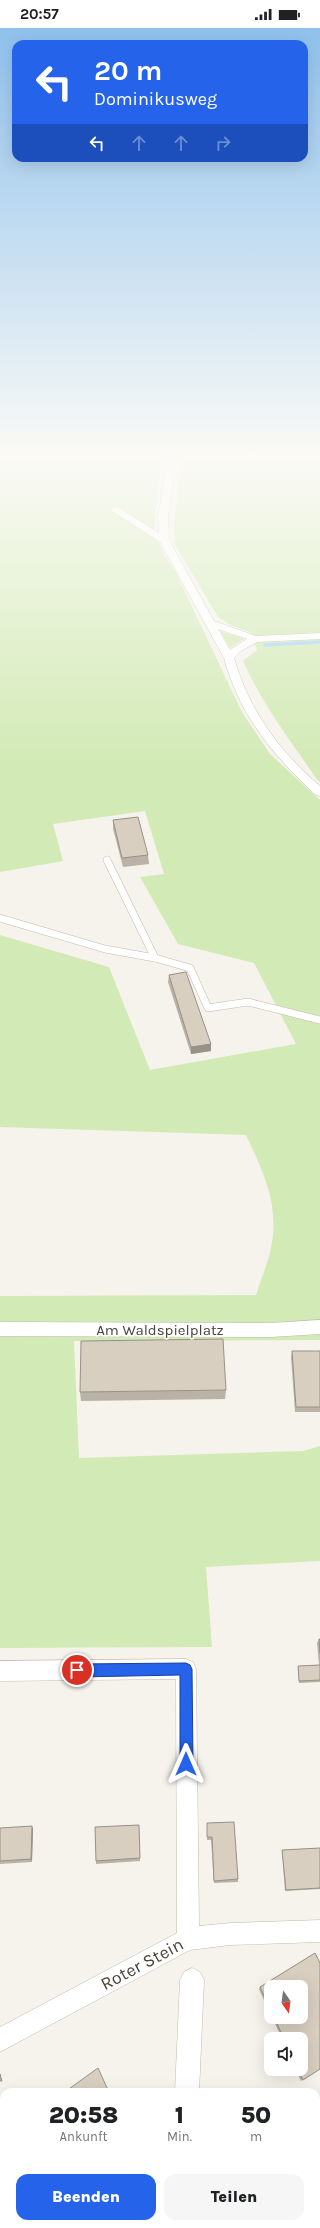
<!DOCTYPE html>
<html lang="de">
<style>
:root{--surface:#fff;--page:#f6f6f6;--text:#202124;--muted:#757577;--accent:#2563eb}
body{margin:0;font-family:Karla,sans-serif;background:var(--page);color:var(--text);height:100vh;display:flex;flex-direction:column;font-size:15px;white-space:nowrap}
*{box-sizing:border-box;margin:0}
p{font-size:13px;color:var(--muted)}
.icon{flex:none;width:22px;height:22px;fill:none;stroke:currentColor;stroke-width:2;stroke-linecap:round;stroke-linejoin:round}
.map{position:relative;flex:1;overflow:hidden}
.panel{position:absolute;left:0px;top:2060px;width:320px;height:140px;display:flex;flex-direction:column;background:var(--surface);border-radius:12px 12px 0 0;box-shadow:0 4px 16px #0002}
.panel>*{flex:none}
.top-card{position:absolute;left:12px;top:12px;width:296px;height:122px;border-radius:12px;box-shadow:0 4px 16px #0002;background:#2563eb;color:#fff;overflow:hidden}
.needle{width:26px;rotate:166deg}
.controls{position:absolute;left:264px;top:1952px;display:grid;gap:8px}
.controls a{display:grid;place-items:center;width:44px;height:44px;border-radius:8px;background:var(--surface);box-shadow:0 4px 16px #0002;font-size:20px}
.pin{position:absolute;display:grid;place-items:center;width:34px;height:34px;color:#fff;margin:-17px;border:2px solid #fff;border-radius:50%;box-shadow:0 1px 4px #0007}
.me{position:absolute;width:44px;margin:-22px;rotate:0deg;stroke-linejoin:round;filter:drop-shadow(0 0 3px #0008)}
.turn{display:flex;align-items:center;gap:14px;height:84px;padding:0 16px;font-size:18px}
.turn .icon{width:52px;height:52px;stroke-width:2.5}
.turn b{display:block;font-size:28px;line-height:34px}
.lanes{display:flex;align-items:center;height:38px;padding:0 16px;background:#0003;justify-content:center;gap:20px;direction:ltr}
.lanes .off{opacity:.35}
.eta{display:flex;justify-content:space-evenly;align-items:center;height:68px;text-align:center}
.eta b{font-size:24px;font-weight:800;line-height:28px}
.cta{display:flex;gap:8px;margin-top:auto;padding:8px 16px}
.cta a{flex:1;height:46px;border-radius:12px;background:var(--accent);color:#fff;font-size:16px;font-weight:800;line-height:46px;text-align:center}
.cta a+a{background:var(--page);color:var(--text)}
.status{display:flex;justify-content:space-between;align-items:center;height:28px;padding:0 20px;background:var(--surface);direction:ltr}
.status svg{height:11px;fill:currentColor}
.map>svg:first-child{display:block}
.green{fill:#d2eab5}
.lines{fill:none;stroke-linecap:round;stroke-linejoin:round}
.stream{stroke:#a9d4f2;stroke-width:3.5}
.lane-casing{stroke:#c2bbae;stroke-width:8}
.street-casing{stroke:#c2bbae;stroke-width:1}
.lane{stroke:#fff;stroke-width:7}
.street{fill:#fff;fill-rule:evenodd}
.wall{fill:#bab2a6}
.shaded-wall{fill:#979187}
.building{fill:#d8cfc1;stroke:#979187}
.route{fill:#2563eb;stroke:#184099}
.labels{text-anchor:middle;stroke-width:3;stroke-linejoin:round;paint-order:stroke}
.street-label{font-size:15px;fill:#4b4439;stroke:#fff}
.near-street-label{font-size:18px;fill:#4b4439;stroke:#fff}
</style>
<div class="status"><b>20:57</b><svg viewBox="0 0 49 12"><path d="M0 12V9h3v3zM5 12V6h3v6zM10 12V3h3v9zM15 12V0h3v12zM26 1h20v11H26zM47 4h2v5h-2z"/></svg></div>
<div class="map">
<svg width="320" height="2200" viewBox="0 0 320 2200">
<rect width="100%" height="100%" fill="#f6f3ec"/>
<!-- green -->
<g class="green">
<path d="M0,431H161L154,503L165,528L175,543L242,684L270,726L320,772V1312L74,1313L79,1430L303,1423L320,1418V1533L206,1539L212,1619L0,1620V1268L256,1267C261,1251 268,1235 271,1220C280,1178 263,1143 246,1107L0,1099V907L109,939L150,1042L296,1016L254,935L178,916L140,849L164,846L145,783L53,796L63,833L0,844Z"/>
<path d="M181,431H320V754L316,750C290,712 262,676 243,633L257,622L250,604L230,597L218,589L175,517L174,499Z"/>
<polygon points="220,603 244,611 229,621"/>
</g>
<g class="lines">
<!-- stream -->
<polyline class="stream" points="265,617 320,614"/>
<defs>
<g id="lane">
<polyline points="107,832 155,930 190,940 208,980 248,974 320,992"/>
<polyline points="0,890 105,921 155,930"/>
</g>
<g id="street">
<path d="M168,431H176L168,489L169,512L214,593L256,608L320,605V611L257,614L241,623L234,630C249,682 279,723 320,758V768L316,767C273,728 239,686 224,630L160,514L109,481L117,479L159,505L158,489ZM218,601L247,611L230,622Z"/>
<polygon points="320,1292 320,1306 271,1309 0,1308 0,1294 271,1295"/>
<polygon points="186,1631 193,1634 196,1641 199,1898 230,1895 320,1892 320,1914 230,1917 190,1922 0,2024 0,1999 177,1905 176,1651 0,1653 0,1633"/>
<polygon points="192,1940 200,1944 204,1952 199,2064 175,2064 180,1952 184,1944"/>
<polygon points="59,2196 87,2196 85,2200 57,2200"/>
</g>
</defs>
<!-- lane casing -->
<use href="#lane" class="lane-casing"/>
<!-- street casing -->
<use href="#street" class="street-casing"/>
<!-- lane -->
<use href="#lane" class="lane"/>
<!-- street -->
<use href="#street" class="street"/>
</g>
<!-- wall -->
<g class="wall">
<polygon points="113,792 148,827 149,836 123,839 113,801"/>
<polygon points="169,947 211,1016 211,1023 191,1026 168,954"/>
<polygon points="292,1323 320,1323 320,1384 295,1384 291,1329"/>
<polygon points="226,1362 225,1371 81,1373 80,1364"/>
<polygon points="319,1611 320,1611 320,1654 299,1655 298,1641 298,1638 319,1637 317,1615"/>
<polygon points="207,1795 238,1851 238,1854 214,1855 211,1812 207,1812"/>
<polygon points="139,1797 140,1833 96,1836 96,1833"/>
<polygon points="0,1800 33,1801 32,1834 0,1836"/>
<polygon points="320,1820 320,1861 285,1863 282,1824 282,1822"/>
<polygon points="315,1925 320,1935 320,2041 301,2053 295,2041 301,2041 301,2011 282,2011 272,1989 301,1989 301,1959 271,1959 271,1988 259,1961 260,1959"/>
</g>
<!-- shaded-wall -->
<g class="shaded-wall">
<polygon points="211,1016 211,1023 191,1026 191,1019"/>
<polygon points="32,1798 33,1801 32,1834 31,1831"/>
<polygon points="0,2180 4,2190 4,2195 0,2185"/>
<polygon points="4,2196 6,2196 8,2200 6,2200"/>
</g>
<!-- building -->
<g class="building">
<polygon points="138,789 148,827 122,830 113,792"/>
<polygon points="186,944 211,1016 191,1019 169,947"/>
<polygon points="223,1311 226,1362 80,1364 81,1313"/>
<polygon points="292,1323 320,1323 320,1379 296,1379"/>
<polygon points="319,1611 320,1611 320,1625"/>
<polygon points="320,1637 320,1652 299,1653 298,1638"/>
<polygon points="234,1794 238,1851 214,1853 212,1809 207,1809 207,1795"/>
<polygon points="139,1797 140,1830 96,1833 95,1799"/>
<polygon points="32,1798 31,1831 0,1833 0,1800"/>
<polygon points="320,1820 320,1860 286,1862 282,1822"/>
<polygon points="315,1925 320,1935 320,2041 303,2052 298,2041 301,2041 301,2011 284,2011 274,1989 301,1989 301,1959 271,1959 271,1983 260,1959"/>
<polygon points="98,2040 108,2062 106,2064 66,2064 66,2063"/>
<polygon points="0,2046 2,2053 0,2053"/>
<polygon points="0,2185 4,2196 6,2200 0,2200"/>
</g>
<!-- sky -->
<linearGradient id="sky" x2="0" y2="1"><stop stop-color="#8fc1ec"/><stop offset="0.58" stop-color="#fbfaf6"/><stop offset="1" stop-color="#fbfaf6" stop-opacity="0"/></linearGradient>
<rect width="320" height="739" fill="url(#sky)"/>
<!-- route -->
<polygon class="route" points="186,1635 190,1637 192,1641 193,1736 191,1741 186,1743 182,1741 180,1736 180,1647 77,1649 73,1647 71,1642 73,1638 77,1636"/>
<g class="labels">
<!-- street labels -->
<g class="street-label">
<text x="160" y="1307">Am Waldspielplatz</text>
</g>
<!-- near-street labels -->
<g class="near-street-label">
<text transform="translate(142 1936) rotate(-28)" y="6">Roter Stein</text>
</g>
</g>
</svg>
<div class="controls">
<a><svg class="needle" viewBox="-14 -14 28 28"><path d="M0-13l5 13h-10z" fill="#e53935"/><path d="M0 13l5-13h-10z" fill="#757577"/></svg></a>
<a><svg class="icon" aria-label="sound" viewBox="0 0 24 24"><path d="M4 9h4l5-4v14l-5-4H4zM17 9q2 3 0 6"/></svg></a>
</div>
<div class="pin" style="left:77px;top:1642px;background:#d93025"><svg class="icon" aria-label="arrive" viewBox="0 0 24 24"><path d="M6 21V4h12l-3 4 3 4H6"/></svg></div>
<svg class="me" style="left:186px;top:1736px" viewBox="-20 -20 40 40"><path d="M0-17L14 15 0 8-14 15z" fill="#2563eb" stroke="#fff" stroke-width="4"/></svg>
<div class="top-card">
<div class="turn"><svg class="icon" aria-label="left" viewBox="0 0 24 24"><path d="M17 20v-9H6M10 6l-5 5 5 5"/></svg><div><b>20 m</b>Dominikusweg</div></div>
<div class="lanes"><svg class="icon" aria-label="left" viewBox="0 0 24 24"><path d="M17 20v-9H6M10 6l-5 5 5 5"/></svg><svg class="icon off" aria-label="ahead" viewBox="0 0 24 24"><path d="M12 20V5M6 11l6-6 6 6"/></svg><svg class="icon off" aria-label="ahead" viewBox="0 0 24 24"><path d="M12 20V5M6 11l6-6 6 6"/></svg><svg class="icon off" aria-label="right" viewBox="0 0 24 24"><path d="M7 20v-9h11M14 6l5 5-5 5"/></svg></div>
</div>
<section class="panel">
<div class="eta">
<div><b>20:58</b><p>Ankunft</p></div>
<div><b>1</b><p>Min.</p></div>
<div><b>50</b><p>m</p></div>
</div>
<div class="cta"><a>Beenden</a><a>Teilen</a></div>
</section>
</div>
